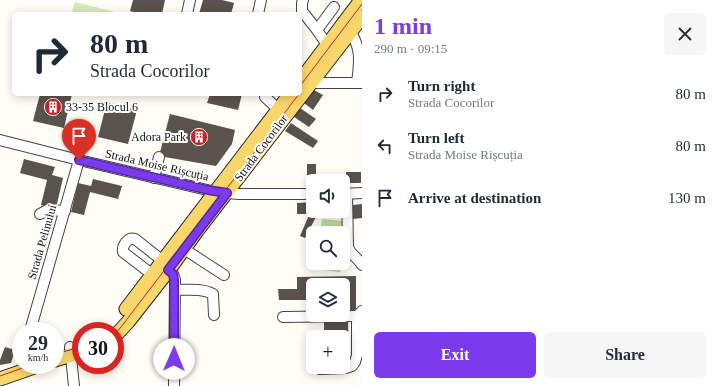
<!DOCTYPE html>
<meta charset="utf-8">
<style>
:root{--surface:#fff;--page:#f6f6f7;--text:#1f2937;--muted:#747a83;--accent:#7c3aed}
body{margin:0;font-family:"Times New Roman",serif;background:var(--page);color:var(--text);height:100vh;display:flex;flex-direction:column;font-size:15px;white-space:nowrap}
*{box-sizing:border-box;margin:0}
p{font-size:13px;color:var(--muted)}
.icon{flex:none;width:22px;height:22px;fill:none;stroke:currentColor;stroke-width:2;stroke-linecap:round;stroke-linejoin:round}
.map{position:relative;flex:1;overflow:hidden}
.drawer{display:flex;flex-direction:column;background:var(--surface);width:356px}
.drawer>*{flex:none}
.top-card{position:absolute;left:12px;top:12px;width:290px;height:84px;border-radius:6px;box-shadow:0 2px 10px #0003;background:#fff;color:var(--text);overflow:hidden}
.tools{position:absolute;left:306px;top:174px;display:grid;gap:8px}
.tools a{display:grid;place-items:center;width:44px;height:44px;border-radius:6px;background:var(--surface);box-shadow:0 2px 10px #0003;font-size:20px}
.speed{position:absolute;left:12px;top:322px;display:flex;gap:8px;font-size:20px;font-weight:700;text-align:center}
.speed>*{display:grid;place-content:center;width:52px;height:52px;border-radius:50%;background:var(--surface);box-shadow:0 2px 10px #0003;line-height:1}
.speed small{font-size:10px;font-weight:400}
.speed .limit{border:6px solid #d22;background:#fff;color:#111}
.pin{position:absolute;display:grid;place-items:center;width:34px;height:34px;color:#fff;margin:-41px -17px;border-radius:50% 50% 50% 0;rotate:-45deg;box-shadow:0 0 4px #0007}
.pin .icon{rotate:45deg}
.me{position:absolute;width:44px;margin:-22px;rotate:1deg;stroke-linejoin:round;filter:drop-shadow(0 0 3px #0008)}
.turn{display:flex;align-items:center;gap:14px;height:84px;padding:0 12px;font-size:18px}
.turn .icon{width:52px;height:52px;stroke-width:2.5}
.turn b{display:block;font-size:28px;line-height:34px}
.round{display:grid;place-items:center;flex:none;width:42px;height:42px;border-radius:6px;background:var(--page)}
.summary{display:flex;align-items:center;justify-content:space-between;height:68px;padding:0 12px}
h1{font-size:24px;font-weight:700;line-height:30px;color:var(--accent)}
.button{display:flex;gap:8px;margin-top:auto;padding:8px 12px}
.button a{flex:1;height:46px;border-radius:6px;background:var(--accent);color:#fff;font-size:16px;font-weight:700;line-height:46px;text-align:center}
.button a+a{background:var(--page);color:var(--text)}
ul{padding:0;list-style:none}
li{display:flex;align-items:center;gap:12px;height:52px;padding:0 12px}
li div{flex:1}
li b{display:block;font-size:15px}
li em{font-style:normal}
main{display:flex;flex:1;min-height:0}
.map>svg:first-child{display:block}
.green{fill:#d5ebbd}
.forest{fill:#b9dc9c}
.building{fill:#5a524d}
.lines{fill:none;stroke-linecap:round;stroke-linejoin:round}
.minor-casing{stroke:#444;stroke-width:12}
.major-casing{stroke:#222;stroke-width:15}
.minor{stroke:#fff;stroke-width:10}
.major{stroke:#f9d66b;stroke-width:13}
.tram{stroke:#c4262e;stroke-width:1}
.route-casing{stroke:#51269a;stroke-width:10}
.route{stroke:#7c3aed;stroke-width:7}
.labels{text-anchor:middle;stroke-width:4;stroke-linejoin:round;paint-order:stroke}
.poi-label{font-size:12px;fill:#111;stroke:#fff;text-anchor:start}
.street-label{font-size:12px;fill:#111;stroke:#fff}
</style>
<main>
<div class="map">
<svg width="362" height="386" viewBox="0 0 362 386">
<rect width="100%" height="100%" fill="#fffdf5"/>
<!-- green -->
<polygon class="green" points="75,2 123,14 71,14"/>
<!-- forest -->
<g class="forest">
<polygon points="322,219 343,221 342,233 320,233"/>
<polygon points="315,263 341,263 340,272 314,269"/>
</g>
<!-- building -->
<g class="building">
<polygon points="133,0 165,0 162,14 141,14 130,11"/>
<polygon points="203,0 222,0 234,3 231,14 199,14"/>
<polygon points="314,90 323,95 313,110 304,103"/>
<polygon points="40,94 72,94 64,128 33,121"/>
<polygon points="210,94 242,94 238,110 207,103"/>
<polygon points="107,102 137,110 128,144 98,137"/>
<polygon points="300,108 316,119 309,127 294,117"/>
<polygon points="170,114 235,130 232,144 216,166 159,156"/>
<polygon points="291,123 318,141 313,148 285,131"/>
<polygon points="24,159 55,167 52,175 63,178 56,208 41,205 47,180 20,173"/>
<rect x="307" y="164" width="9" height="11"/>
<rect x="346" y="172" width="15" height="11"/>
<polygon points="341,176 340,181 321,181 321,177"/>
<polygon points="93,179 122,186 118,199 90,192 84,215 71,212 78,183 91,186"/>
<polygon points="313,202 313,211 323,211 323,214 297,214 297,203"/>
<polygon points="362,204 362,218 353,219 353,205"/>
<polygon points="309,215 316,217 305,238 300,236"/>
<polygon points="311,228 318,230 316,233 313,233 313,239 312,242 306,238"/>
<polygon points="356,276 356,310 343,310 343,285 313,285 313,289 307,289 308,300 279,300 278,289 297,289 297,277"/>
<polygon points="324,319 348,319 349,362 343,363 343,337 324,337"/>
<polygon points="5,347 15,350 11,363 0,365 0,360"/>
</g>
<g class="lines">
<defs>
<g id="minor">
<polyline points="303,0 302,3 302,11 317,30 327,45"/>
<polyline points="187,14 190,0"/>
<polyline points="258,14 261,0"/>
<path d="M347,26C362,48 360,59 357,83"/>
<polyline points="317,30 334,7"/>
<polyline points="306,83 362,83"/>
<polyline points="265,94 265,97 278,109"/>
<polyline points="0,140 79,160 216,192 239,194 313,194"/>
<polyline points="154,178 159,157"/>
<polyline points="343,194 362,193"/>
<path d="M347,194L348,247C351,255 358,258 362,265"/>
<polyline points="40,214 47,210 65,211"/>
<polyline points="184,249 224,275"/>
<polyline points="163,267 173,274 175,280 174,386"/>
<path d="M153,275L123,252C122,245 128,237 135,239L163,261"/>
<path d="M175,290C187,290 202,288 213,294L214,315"/>
<polyline points="283,317 357,316"/>
<polyline points="30,331 79,160"/>
<polyline points="70,347 74,386"/>
<polyline points="320,369 346,368 352,366 355,362 357,355 357,316 362,311"/>
</g>
<g id="major">
<polyline points="300,81 361,0"/>
<polyline points="126,309 290,94"/>
<polyline points="115,336 128,322 168,271 197,231 362,17"/>
<polyline points="55,360 81,352"/>
<polyline points="0,379 40,365"/>
</g>
</defs>
<!-- minor casing -->
<use href="#minor" class="minor-casing"/>
<!-- major casing -->
<use href="#major" class="major-casing"/>
<!-- minor -->
<use href="#minor" class="minor"/>
<!-- major -->
<use href="#major" class="major"/>
<!-- tram -->
<g class="tram">
<polyline points="300,86 362,4"/>
<polyline points="115,334 121,327 299,94"/>
<polyline points="55,354 81,347"/>
<polyline points="0,376 31,365"/>
</g>
</g>
<g class="lines">
<defs>
<polyline id="route" points="79,160 208,190 227,193 168,270 173,274 174,280 174,359"/>
</defs>
<!-- route casing -->
<use href="#route" class="route-casing"/>
<!-- route -->
<use href="#route" class="route"/>
</g>
<!-- icons -->
<defs>
<symbol id="building-disc" viewBox="-11 -11 22 22"><circle r="9.5" fill="#c4262e" stroke="#fff"/><path d="M-4-6H4V6H1V3H-1V6H-4ZM-2.5-4.3h1.7v1.8h-1.7ZM.8-4.3h1.7v1.8H.8ZM-2.5-1h1.7V.8h-1.7ZM.8-1h1.7V.8H.8Z" fill="#fff"/></symbol>
</defs>
<g fill-rule="evenodd">
<use href="#building-disc" x="43" y="97" width="20" height="20"/>
<use href="#building-disc" x="189" y="127" width="20" height="20"/>
</g>
<g class="labels">
<!-- poi labels -->
<g class="poi-label">
<text x="66" y="111">33-35 Blocul 6</text>
<text x="186" y="141" text-anchor="end">Adora Park</text>
</g>
<!-- street labels -->
<g class="street-label">
<text transform="translate(261 148) rotate(-53)" y="4">Strada Cocorilor</text>
<text transform="translate(157 165) rotate(13)" y="4">Strada Moise Rișcuția</text>
<text transform="translate(42 242) rotate(-74)" y="4">Strada Pelinului</text>
</g>
</g>
</svg>
<div class="tools">
<a><svg class="icon" aria-label="sound" viewBox="0 0 24 24"><path d="M4 9h4l5-4v14l-5-4H4zM17 9q2 3 0 6"/></svg></a>
<a><svg class="icon" aria-label="search" viewBox="0 0 24 24"><circle cx="10" cy="10" r="6"/><path d="M15 15l6 6"/></svg></a>
<a><svg class="icon" aria-label="layers" viewBox="0 0 24 24"><path d="M12 4l9 5-9 5-9-5zM3 14l9 5 9-5"/></svg></a>
<a>+</a>
</div>
<div class="speed"><div>29<small>km/h</small></div><div class="limit">30</div></div>
<div class="pin" style="left:79px;top:160px;background:#d93025"><svg class="icon" aria-label="arrive" viewBox="0 0 24 24"><path d="M6 21V4h12l-3 4 3 4H6"/></svg></div>
<svg class="me" style="left:174px;top:359px" viewBox="-20 -20 40 40"><circle r="19" fill="#fff"/><path d="M0-13L10 11 0 6-10 11z" fill="#7c3aed"/></svg>
<div class="top-card">
<div class="turn"><svg class="icon" aria-label="right" viewBox="0 0 24 24"><path d="M7 20v-9h11M14 6l5 5-5 5"/></svg><div><b>80 m</b>Strada Cocorilor</div></div>
</div>
</div>
<section class="drawer">
<div class="summary"><div><h1>1 min</h1><p>290 m · 09:15</p></div><a class="round"><svg class="icon" aria-label="close" viewBox="0 0 24 24"><path d="M6 6l12 12M18 6L6 18"/></svg></a></div>
<ul>
<li><svg class="icon" aria-label="right" viewBox="0 0 24 24"><path d="M7 20v-9h11M14 6l5 5-5 5"/></svg><div><b>Turn right</b><p>Strada Cocorilor</p></div><em>80 m</em></li>
<li><svg class="icon" aria-label="left" viewBox="0 0 24 24"><path d="M17 20v-9H6M10 6l-5 5 5 5"/></svg><div><b>Turn left</b><p>Strada Moise Rișcuția</p></div><em>80 m</em></li>
<li><svg class="icon" aria-label="arrive" viewBox="0 0 24 24"><path d="M6 21V4h12l-3 4 3 4H6"/></svg><div><b>Arrive at destination</b></div><em>130 m</em></li>
</ul>
<div class="button"><a>Exit</a><a>Share</a></div>
</section>
</main>
